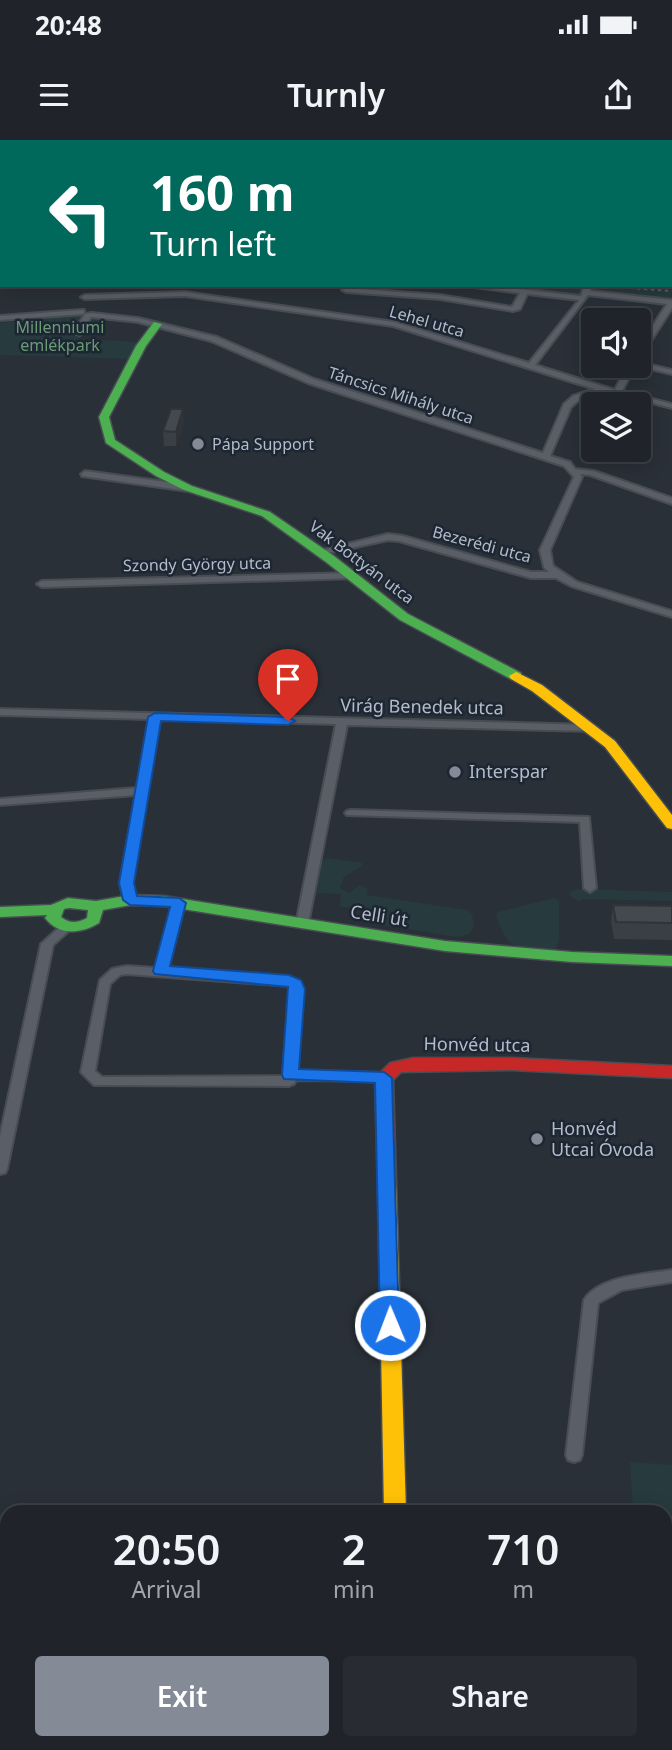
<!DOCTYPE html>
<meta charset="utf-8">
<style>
:root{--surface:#20242a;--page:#282c32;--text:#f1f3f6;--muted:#a2a4a8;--line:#3d4147;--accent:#848b96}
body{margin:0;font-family:"Noto Sans",sans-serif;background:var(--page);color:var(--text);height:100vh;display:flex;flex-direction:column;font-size:26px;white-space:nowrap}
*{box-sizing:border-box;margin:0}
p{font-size:23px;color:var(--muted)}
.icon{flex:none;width:38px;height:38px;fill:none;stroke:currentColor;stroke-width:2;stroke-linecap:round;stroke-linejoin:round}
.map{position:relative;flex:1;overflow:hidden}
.drawer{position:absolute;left:0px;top:1365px;width:672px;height:245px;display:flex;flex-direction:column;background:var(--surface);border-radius:21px 21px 0 0;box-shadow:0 4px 18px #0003,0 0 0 2px var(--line)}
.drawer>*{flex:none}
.banner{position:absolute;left:0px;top:0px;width:672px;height:147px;box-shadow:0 4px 18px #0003,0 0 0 2px var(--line);background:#00695c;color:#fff;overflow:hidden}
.tools{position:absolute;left:581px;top:168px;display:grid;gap:14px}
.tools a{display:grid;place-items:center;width:70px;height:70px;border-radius:7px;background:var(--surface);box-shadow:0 4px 18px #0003,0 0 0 2px var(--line);font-size:35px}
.pin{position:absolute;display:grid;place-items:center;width:60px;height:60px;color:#fff;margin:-72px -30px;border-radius:50% 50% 50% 0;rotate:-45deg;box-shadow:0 0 7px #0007}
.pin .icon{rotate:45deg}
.me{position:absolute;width:77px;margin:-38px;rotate:359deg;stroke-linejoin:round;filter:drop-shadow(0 0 5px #0008)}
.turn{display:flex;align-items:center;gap:24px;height:147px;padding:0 35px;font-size:32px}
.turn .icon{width:91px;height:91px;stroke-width:2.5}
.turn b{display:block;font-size:49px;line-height:60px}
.eta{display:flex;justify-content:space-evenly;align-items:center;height:119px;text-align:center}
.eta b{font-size:42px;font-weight:600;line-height:49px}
.button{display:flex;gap:14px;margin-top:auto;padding:14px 35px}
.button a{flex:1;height:80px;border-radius:7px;background:var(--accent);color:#fff;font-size:28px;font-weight:600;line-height:80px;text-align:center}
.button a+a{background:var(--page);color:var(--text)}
.status{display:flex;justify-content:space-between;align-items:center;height:49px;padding:0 35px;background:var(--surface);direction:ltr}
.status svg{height:19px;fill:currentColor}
header{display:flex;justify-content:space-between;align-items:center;height:91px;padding:0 35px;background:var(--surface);font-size:32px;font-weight:600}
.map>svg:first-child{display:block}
.green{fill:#273a3e}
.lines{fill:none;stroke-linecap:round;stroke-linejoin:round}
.street-casing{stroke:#484c53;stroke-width:4}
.fast-casing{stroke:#484c53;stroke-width:3}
.slow-casing{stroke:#484c53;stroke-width:3}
.jam-casing{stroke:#484c53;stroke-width:3}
.street{fill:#5a5e66;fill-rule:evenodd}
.fast{fill:#4caf50;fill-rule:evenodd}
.slow{fill:#ffc107;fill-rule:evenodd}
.jam{fill:#c62828;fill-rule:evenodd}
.rail{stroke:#595d64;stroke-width:2;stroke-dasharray:3.5 3.5;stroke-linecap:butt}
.wall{fill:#3a3f45}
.shaded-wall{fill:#303338}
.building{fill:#444950;stroke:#303338;stroke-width:2}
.route{fill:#1a73e8;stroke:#114b97;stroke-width:2}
.poi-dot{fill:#848b96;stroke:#1d2633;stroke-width:2.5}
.labels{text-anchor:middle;stroke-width:5;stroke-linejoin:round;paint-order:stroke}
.far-street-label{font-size:16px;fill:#b4bcc9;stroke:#1d2633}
.far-park-label{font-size:16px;fill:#6b9a76;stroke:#1d2633}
.far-poi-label{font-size:16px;fill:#b4bcc9;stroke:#1d2633;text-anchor:start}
.street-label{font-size:18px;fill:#b4bcc9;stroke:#1d2633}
.poi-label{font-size:18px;fill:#b4bcc9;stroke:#1d2633;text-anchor:start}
</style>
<div class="status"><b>20:48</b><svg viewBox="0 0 49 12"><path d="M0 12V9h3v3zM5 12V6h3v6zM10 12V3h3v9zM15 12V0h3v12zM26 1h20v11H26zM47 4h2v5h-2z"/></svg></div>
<header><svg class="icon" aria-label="menu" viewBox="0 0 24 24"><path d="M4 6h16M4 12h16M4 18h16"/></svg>Turnly<svg class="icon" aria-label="share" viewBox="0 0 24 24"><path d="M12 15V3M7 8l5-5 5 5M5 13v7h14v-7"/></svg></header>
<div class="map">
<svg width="672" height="1610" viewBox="0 0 672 1610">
<rect width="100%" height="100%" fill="#2a3038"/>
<!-- green -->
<g class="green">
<polygon points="670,140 672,164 590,156 586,162 444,145 670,145"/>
<polygon points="77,176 102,180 101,184 90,183 80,199 140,202 132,219 0,215 0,183"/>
<polygon points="327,718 362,723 362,726 344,737 340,748 349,753 360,745 367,749 367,755 467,770 472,774 474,787 469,794 457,797 375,784 378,774 340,766 341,754 317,753 321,721"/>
<polygon points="576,749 672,752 672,761 581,759 580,762 570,756 570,752"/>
<path d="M554,758L559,760V801L555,810C517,806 509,815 496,775L498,772Z"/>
<polygon points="630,1322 672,1325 672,1415 665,1415 665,1372 633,1372"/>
</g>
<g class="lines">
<defs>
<g id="street">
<polygon points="35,0 73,2 38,2"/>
<polygon points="299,0 305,0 298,2"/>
<rect x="0" y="42" width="2" height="4"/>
<rect x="670" y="59" width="2" height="4"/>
<rect x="0" y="99" width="2" height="4"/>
<rect x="670" y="109" width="2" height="4"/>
<polygon points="460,145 485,145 581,156 584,145 592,145 590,151 672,160 672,168 642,215 639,215 639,207 667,164 588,155 535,225 615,250 627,226 635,226 622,251 672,264 672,268 603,251 579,260 571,267 550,316 570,322 575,329 594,331 672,358 672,364 590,335 580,334 582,337 550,410 553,426 577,442 672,471 672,477 571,446 556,438 531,438 399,401 388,400 319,415 319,411 388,394 403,396 531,432 549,432 544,427 540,410 574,337 564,326 308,243 211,201 138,182 91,177 80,195 73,193 85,174 92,173 138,178 217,197 314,239 543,313 564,264 573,256 595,249 393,186 185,156 85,159 81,157 85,155 185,152 394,182 529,223 579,160 527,154 520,169 513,171 440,159 346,152 342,150 346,148 440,155 512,167 520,153"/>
<polygon points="81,170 84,170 84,174 0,180 0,176"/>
<polygon points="639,222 672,230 672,234 637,226 639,226"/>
<polygon points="85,331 188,345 192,348 188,351 82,336 81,334"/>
<polygon points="352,433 355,434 355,438 42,447 37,444 42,441"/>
<polygon points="0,569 592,585 597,588 592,591 347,585 308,784 302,788 296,784 336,584 160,579 132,743 136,760 130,764 124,760 120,743 136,655 0,665 0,659 137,648 149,579 0,575"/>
<polygon points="351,670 589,677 596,748 590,752 584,748 580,682 347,675 345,673 347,671"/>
<path d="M179,759L185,763L168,829L288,837L299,841L303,849L297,931L384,933L389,935L391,938L389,941L296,940L294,944L289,946L94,945L81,932L100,840L112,829L116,828L127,826L156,828L173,763ZM127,834L290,846L283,936L102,937L95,931L110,844L120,835Z"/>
<polygon points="66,784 72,788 53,805 7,1029 5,1033 0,1034 0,996 41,804 62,785"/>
<path d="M672,1130V1142L622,1150L598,1163L582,1315L580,1320L574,1322L568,1320L566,1315L584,1160C599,1136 646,1134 672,1130Z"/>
<polygon points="0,1450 7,1451 7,1467 0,1466"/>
<polygon points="665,1514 672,1515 672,1531 665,1530"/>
<polygon points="198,1603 216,1603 215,1610 197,1610"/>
<polygon points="525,1603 543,1603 544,1610 526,1610"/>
</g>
<g id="fast">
<polygon points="154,182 162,184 146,206 109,277 115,300 164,332 192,346 270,372 334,416 408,474 521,533 521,539 511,539 400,480 326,422 262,376 184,350 156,336 106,303 99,277 136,206"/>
<path d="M131,755L164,756L445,801L572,812L672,816V826L572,822L445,811L164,766L131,765L103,770L99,783C81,794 59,796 45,778L47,775L0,777V767L51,765L68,758L96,761ZM69,768L88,770L87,778C77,783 70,784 61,777L64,769Z"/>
</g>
<g id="slow">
<polygon points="516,532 542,545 615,601 672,675 672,689 667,688 605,607 532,551 511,539 509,536"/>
<polygon points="387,1036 393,1038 396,1043 406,1372 384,1372 378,1043 381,1038"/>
</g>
<polygon id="jam" points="413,918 512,918 672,926 672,938 512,930 401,932 393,940 396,1043 393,1048 381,1048 378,1043 375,938 390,923"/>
</defs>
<!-- street casing -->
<use href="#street" class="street-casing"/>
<!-- fast casing -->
<use href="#fast" class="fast-casing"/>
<!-- slow casing -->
<use href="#slow" class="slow-casing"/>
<!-- jam casing -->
<use href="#jam" class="jam-casing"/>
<!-- street -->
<use href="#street" class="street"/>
<!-- fast -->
<use href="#fast" class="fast"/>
<!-- slow -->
<use href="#slow" class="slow"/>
<!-- jam -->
<use href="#jam" class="jam"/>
<!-- rail -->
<polyline class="rail" points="588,145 672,151"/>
</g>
<!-- wall -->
<g class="wall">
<polygon points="184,283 176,306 164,306 163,291"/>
<polygon points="613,765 672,766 672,800 614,799 611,782"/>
</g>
<!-- shaded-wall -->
<polygon class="shaded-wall" points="183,269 184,283 176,306 176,292"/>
<!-- building -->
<g class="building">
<polygon points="171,269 183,269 176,292 163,291"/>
<polygon points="613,765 672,766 672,783 616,782"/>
</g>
<!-- route -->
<polygon class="route" points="155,573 288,577 295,581 288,585 161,581 134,743 137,756 179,758 186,763 170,826 289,835 301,840 305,849 299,929 384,932 392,938 399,1185 397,1190 390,1192 383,1190 380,1185 375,943 284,939 282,935 288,847 155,834 153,831 170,767 130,765 123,760 119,743 148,577"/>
<!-- markers -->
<g class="poi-dot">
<circle cx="198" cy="304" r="7"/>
<circle cx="455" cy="632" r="7"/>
<circle cx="537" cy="999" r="7"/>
</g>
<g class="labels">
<!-- far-street labels -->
<g class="far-street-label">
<text transform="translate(427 181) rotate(16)" y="6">Lehel utca</text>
<text transform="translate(401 255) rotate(18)" y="6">Táncsics Mihály utca</text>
<text transform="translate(482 404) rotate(15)" y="6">Bezerédi utca</text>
<text transform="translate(362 422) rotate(37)" y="6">Vak Bottyán utca</text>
<text transform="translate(197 424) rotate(-1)" y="6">Szondy György utca</text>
</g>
<!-- far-park labels -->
<g class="far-park-label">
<text x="60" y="193">Millenniumi<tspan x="60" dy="18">emlékpark</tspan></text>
</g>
<!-- far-poi labels -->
<g class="far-poi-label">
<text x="212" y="310">Pápa Support</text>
</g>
<!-- street labels -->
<g class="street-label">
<text transform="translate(422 567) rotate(1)" y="6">Virág Benedek utca</text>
<text transform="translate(379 776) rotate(9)" y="6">Celli út</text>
<text transform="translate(477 905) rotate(1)" y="6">Honvéd utca</text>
</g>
<!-- poi labels -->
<g class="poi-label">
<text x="469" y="638">Interspar</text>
<text x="551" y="995">Honvéd<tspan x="551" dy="21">Utcai Óvoda</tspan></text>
</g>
</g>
</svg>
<div class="tools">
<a><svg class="icon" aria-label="sound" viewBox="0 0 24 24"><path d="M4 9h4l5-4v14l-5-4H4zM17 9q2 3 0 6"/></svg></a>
<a><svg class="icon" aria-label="layers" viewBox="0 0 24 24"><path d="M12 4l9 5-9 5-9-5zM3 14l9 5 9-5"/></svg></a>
</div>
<div class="pin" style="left:288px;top:581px;background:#d93025"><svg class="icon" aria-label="arrive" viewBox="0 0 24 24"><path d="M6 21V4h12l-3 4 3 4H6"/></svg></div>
<svg class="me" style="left:390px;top:1185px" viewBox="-20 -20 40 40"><circle r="17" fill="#1a73e8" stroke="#fff" stroke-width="3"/><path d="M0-11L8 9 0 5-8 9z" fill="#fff"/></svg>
<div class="banner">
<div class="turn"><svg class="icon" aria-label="left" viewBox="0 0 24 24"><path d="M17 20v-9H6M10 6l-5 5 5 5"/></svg><div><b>160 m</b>Turn left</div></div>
</div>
<section class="drawer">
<div class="eta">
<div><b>20:50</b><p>Arrival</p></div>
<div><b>2</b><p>min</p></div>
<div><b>710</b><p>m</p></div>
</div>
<div class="button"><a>Exit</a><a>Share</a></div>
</section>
</div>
